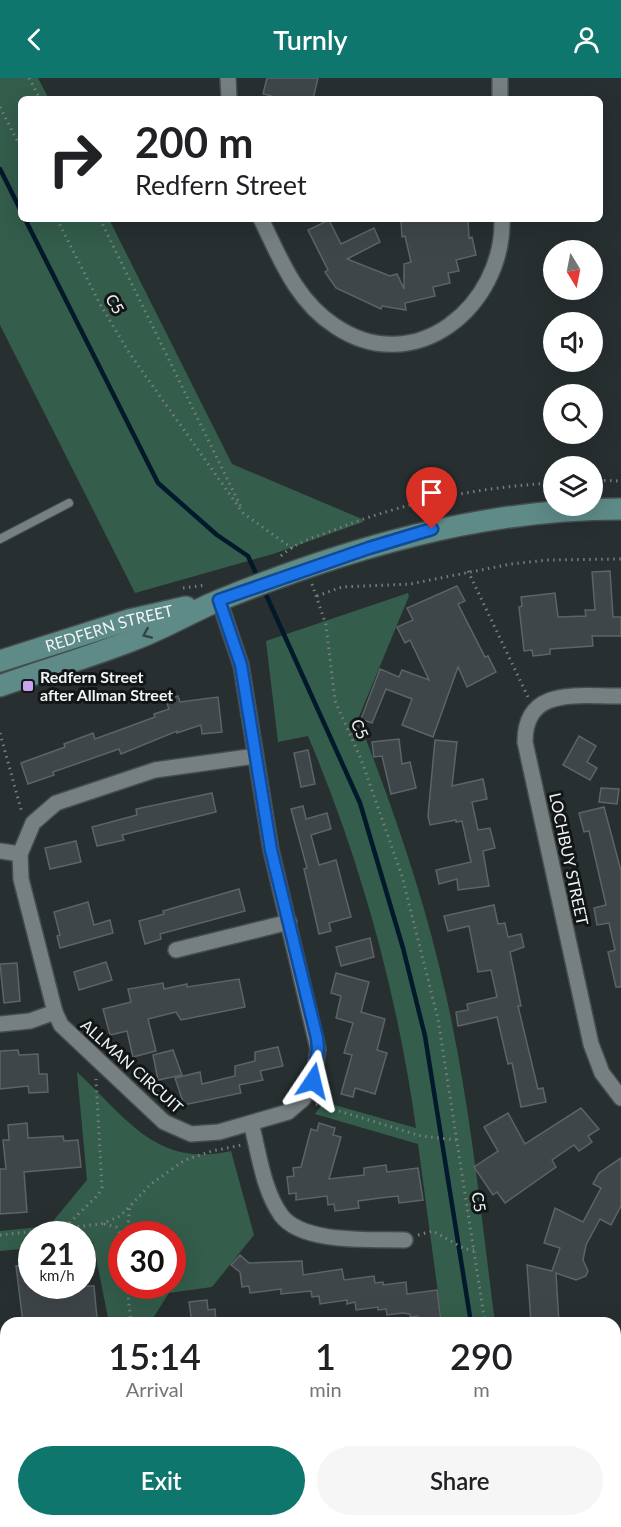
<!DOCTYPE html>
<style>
:root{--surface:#fff;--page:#f6f6f6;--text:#202124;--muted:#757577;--accent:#0f766e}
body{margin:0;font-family:Lato,sans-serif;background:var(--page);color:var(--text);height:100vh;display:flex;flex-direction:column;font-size:22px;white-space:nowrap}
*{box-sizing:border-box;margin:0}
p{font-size:20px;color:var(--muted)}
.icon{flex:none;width:33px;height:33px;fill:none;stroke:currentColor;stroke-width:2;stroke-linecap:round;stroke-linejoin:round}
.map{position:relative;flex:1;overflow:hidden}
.side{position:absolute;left:0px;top:1239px;width:621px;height:210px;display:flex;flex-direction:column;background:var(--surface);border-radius:18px 18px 0 0;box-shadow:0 6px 24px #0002}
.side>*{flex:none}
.banner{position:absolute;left:18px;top:18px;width:585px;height:126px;border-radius:9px;box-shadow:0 6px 24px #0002;background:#fff;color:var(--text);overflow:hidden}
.needle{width:39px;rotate:170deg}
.fabs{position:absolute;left:543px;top:162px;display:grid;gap:12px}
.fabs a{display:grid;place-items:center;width:60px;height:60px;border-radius:50%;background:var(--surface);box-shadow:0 6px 24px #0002;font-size:30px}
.speed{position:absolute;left:18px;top:1143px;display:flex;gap:12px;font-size:30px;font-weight:700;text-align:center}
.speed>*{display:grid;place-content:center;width:78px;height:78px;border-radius:50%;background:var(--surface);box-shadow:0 6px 24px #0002;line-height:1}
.speed small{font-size:15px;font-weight:400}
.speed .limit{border:9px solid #d22;background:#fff;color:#111}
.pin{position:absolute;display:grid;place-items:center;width:51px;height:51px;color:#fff;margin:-62px -26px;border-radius:50% 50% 50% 0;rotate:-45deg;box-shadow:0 0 6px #0007}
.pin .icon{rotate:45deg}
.me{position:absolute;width:66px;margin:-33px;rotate:10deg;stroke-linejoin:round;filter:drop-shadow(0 0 4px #0008)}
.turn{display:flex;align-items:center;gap:21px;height:126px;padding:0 18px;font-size:27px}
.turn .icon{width:78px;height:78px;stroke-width:2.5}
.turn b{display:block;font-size:42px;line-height:51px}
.eta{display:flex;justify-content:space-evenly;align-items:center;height:102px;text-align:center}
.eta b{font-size:36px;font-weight:600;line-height:42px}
.action{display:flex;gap:12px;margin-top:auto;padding:12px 18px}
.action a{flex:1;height:69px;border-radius:36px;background:var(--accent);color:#fff;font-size:24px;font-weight:600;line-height:69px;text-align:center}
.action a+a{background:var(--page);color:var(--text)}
header{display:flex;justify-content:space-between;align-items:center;height:78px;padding:0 18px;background:var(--accent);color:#fff;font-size:27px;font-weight:600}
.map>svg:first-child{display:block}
.built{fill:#2c3c3e}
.green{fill:#345d4b;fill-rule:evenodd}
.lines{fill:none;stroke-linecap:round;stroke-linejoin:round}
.stream{stroke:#02192c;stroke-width:4.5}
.building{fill:#3f464a;stroke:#5c6468;stroke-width:1.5}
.lane-casing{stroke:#454c4d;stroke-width:10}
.street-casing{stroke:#454c4d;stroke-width:18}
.secondary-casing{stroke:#454c4d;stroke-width:24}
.path{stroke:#777e7f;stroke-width:3;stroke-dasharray:1.5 4.5;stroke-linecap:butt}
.lane{stroke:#778081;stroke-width:8}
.street{stroke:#778081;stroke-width:15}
.secondary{stroke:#5e8b88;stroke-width:21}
.oneway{stroke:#314544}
.route-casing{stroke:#114b97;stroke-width:15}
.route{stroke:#1a73e8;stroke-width:10}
.poi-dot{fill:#c8a5ee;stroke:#131617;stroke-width:2}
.labels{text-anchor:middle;stroke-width:6;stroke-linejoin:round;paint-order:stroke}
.street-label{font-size:16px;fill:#eff5f5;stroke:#131617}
.poi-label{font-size:16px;font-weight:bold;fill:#eff5f5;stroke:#131617;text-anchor:start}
</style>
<header><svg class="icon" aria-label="back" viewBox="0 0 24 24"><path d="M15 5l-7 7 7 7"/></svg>Turnly<svg class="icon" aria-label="person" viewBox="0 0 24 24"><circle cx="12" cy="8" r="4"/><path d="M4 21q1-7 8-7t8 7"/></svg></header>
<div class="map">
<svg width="621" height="1449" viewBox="0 0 621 1449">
<rect width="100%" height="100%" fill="#272f30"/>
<!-- built -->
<polygon class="built" points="36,1443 145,1443 145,1444 131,1446 131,1449 37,1449"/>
<!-- green -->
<g class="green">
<polygon points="0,0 38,0 49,21 21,21 21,141 109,141 232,386 362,441 363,444 273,476 135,515 0,247"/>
<path d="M408,515L409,518L358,641C394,732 425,822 446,917C470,1025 481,1136 495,1245H442L418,1066L315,1036L324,1024L416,1050C397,914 361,784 308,658L278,664L266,563Z"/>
<path d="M77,994C127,1040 156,1090 231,1073L254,1157L212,1209L169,1215L150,1245H109L93,1164L83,1165L82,1156H32L31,1170L0,1173V1153L49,1148L87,1102ZM122,1156H172V1208H122Z"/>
</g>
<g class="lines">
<!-- stream -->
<g class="stream">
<polyline points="0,91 21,133"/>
<polyline points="25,141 158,405 217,457 248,478 258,500"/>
<polyline points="263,510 360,725 403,870 425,958 471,1245"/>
<polyline points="502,1443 503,1449"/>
</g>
</g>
<!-- building -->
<g class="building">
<polygon points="267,0 318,0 313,21 271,21 272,18 263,16"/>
<polygon points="434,141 468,141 469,160 472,159 476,177 456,182 459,193 448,195 450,205 433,209 435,218 405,225 406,232 382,228 381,231 336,210 325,194 328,192 308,152 329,142 341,166 374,150 380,164 347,181 390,198 397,196 404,211 404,186 411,184 405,158 402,159 401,143"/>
<polygon points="610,493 613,539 621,539 621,558 592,558 593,568 550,571 550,576 533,578 532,572 524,573 519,529 522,528 521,519 555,515 558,539 586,538 585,532 595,532 592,494"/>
<polygon points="457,508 465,523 458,526 485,579 488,578 496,594 467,609 458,589 433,659 402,647 412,621 386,611 372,645 361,641 380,591 399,599 402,592 429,602 410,562 405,565 397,549 413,542 407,530"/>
<polygon points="178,618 180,624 218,619 222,654 202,656 201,647 177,655 177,653 121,676 119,671 53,694 54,697 28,706 21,685 65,669 64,666 93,655 95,661 155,639 154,636 169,631 166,622"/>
<polygon points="579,658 596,668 587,684 597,690 590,702 563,687"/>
<polygon points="399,661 402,686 410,684 416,710 391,716 382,678 374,679 372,664"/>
<polygon points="435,662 457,664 452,708 483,701 487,721 472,724 478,752 490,750 495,770 483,773 489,808 458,812 457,801 439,806 436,792 471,784 462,743 456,744 456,742 430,747 428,738"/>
<polygon points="308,672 315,706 301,709 294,675"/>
<polygon points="601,710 619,711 617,726 599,724"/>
<polygon points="212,715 216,734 122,757 124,762 97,768 92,749 137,737 136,731"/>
<polygon points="303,728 306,741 327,735 331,751 311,757 319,787 336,782 351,839 329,845 331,853 319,856 304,791 307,790 291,731"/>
<polygon points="604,729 621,793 621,909 616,909 608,874 615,872 609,845 597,847 594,830 606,827 589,753 584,754 579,735"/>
<polygon points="76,763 81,784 50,791 45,770"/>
<polygon points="239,811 245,833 160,856 161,861 145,866 139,843 164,836 163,833"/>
<polygon points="88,824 94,847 110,842 113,855 60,870 57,858 60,857 54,834"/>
<polygon points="494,827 498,846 505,845 508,859 521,856 524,869 510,874 521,928 518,928 538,1011 543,1010 546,1024 521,1029 512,985 508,986 497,939 458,948 456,934 468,932 467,926 497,919 491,892 478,894 469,848 448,853 444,838"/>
<polygon points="370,860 374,879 341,888 336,869"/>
<polygon points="106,884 112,902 79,912 74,894"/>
<polygon points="17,885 20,923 4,925 0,886"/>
<polygon points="336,895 369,904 361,934 385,941 377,972 387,975 375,1016 355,1010 353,1019 341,1016 352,977 344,975 353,945 336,940 341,918 331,915"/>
<polygon points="239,901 245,929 181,942 176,934 148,941 156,973 133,979 127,953 110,957 103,931 131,924 128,911 163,905 164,911 187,906 187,909"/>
<polygon points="278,969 283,988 260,993 263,1002 239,1007 241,1015 184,1027 175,1000 200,994 202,1006 235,998 235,988 255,983 255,974"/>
<polygon points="18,972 19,977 38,976 39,996 47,996 48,1014 29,1015 28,1008 0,1011 0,973"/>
<polygon points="173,972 182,997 158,1002 153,977"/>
<polygon points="581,1030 599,1051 588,1058 592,1064 579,1073 574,1067 552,1082 556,1089 505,1125 497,1114 493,1117 474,1089 498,1073 484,1049 508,1035 525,1066"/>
<polygon points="27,1045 28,1060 63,1058 64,1063 78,1062 81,1089 24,1094 27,1134 0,1136 0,1091 6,1091 3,1062 9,1062 8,1047"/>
<polygon points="319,1045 335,1050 333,1057 341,1059 329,1101 364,1097 364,1090 386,1087 387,1094 418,1090 423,1122 399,1125 398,1118 380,1120 358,1123 359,1130 335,1133 334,1126 328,1127 327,1118 296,1122 296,1115 289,1116 287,1099 294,1098 293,1090 301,1089 311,1051 317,1053"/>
<polygon points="621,1080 621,1128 611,1147 600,1141 586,1167 583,1182 588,1193 586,1198 576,1202 556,1195 559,1245 531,1245 527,1187 552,1193 560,1170 544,1165 555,1130 583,1144 601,1110 593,1106 599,1095"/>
<polygon points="240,1177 249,1185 302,1183 303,1197 342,1191 344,1202 374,1198 375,1205 383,1204 383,1207 406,1204 407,1216 437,1212 441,1243 419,1245 418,1238 410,1239 410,1236 402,1235 387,1237 386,1231 378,1232 378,1229 356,1232 355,1224 347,1226 347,1222 320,1226 319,1218 312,1219 311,1213 281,1216 281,1211 250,1215 249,1208 242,1209 240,1194 231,1187"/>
<polygon points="32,1186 32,1208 94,1208 97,1240 81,1242 82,1245 23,1245 16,1188"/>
<polygon points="207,1222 208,1232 215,1231 216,1245 192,1245 189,1224"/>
</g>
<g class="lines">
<defs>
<polyline id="lane" points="0,461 69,425"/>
<g id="street">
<polyline points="228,0 229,21"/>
<polyline points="500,0 500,21"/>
<path d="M261,141C280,180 296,223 335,248C415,302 504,228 502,141"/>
<polyline points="219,522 241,587 271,772 318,971 313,1003 303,1021 288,1034 219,1054 191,1056 164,1044 61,947 55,934 21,801 20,776 33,745 56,725 155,692 256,678"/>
<path d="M621,618C580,619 525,607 525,664L591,966L602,995L621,1020"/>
<polyline points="0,773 20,776"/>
<polyline points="176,872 289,844"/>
<polyline points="0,946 30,943 55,934"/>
<path d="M251,1045C259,1075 263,1112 281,1137C302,1166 372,1161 405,1162"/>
<polyline points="166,1443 167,1449"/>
<polyline points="381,1443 382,1449"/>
</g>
<g id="secondary">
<path id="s1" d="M0,583L129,542L186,529"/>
<path d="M0,608C44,592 90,579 133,562C163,551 191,534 220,522C348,470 482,431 621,431"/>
</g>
</defs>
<!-- lane casing -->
<use href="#lane" class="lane-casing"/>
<!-- street casing -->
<use href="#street" class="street-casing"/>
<!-- secondary casing -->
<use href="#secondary" class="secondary-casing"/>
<!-- path -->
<g class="path">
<polyline points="29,0 40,21"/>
<polyline points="0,29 21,70"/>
<polyline points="57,141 100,226 130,276 243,435 296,473"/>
<polyline points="100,141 242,431"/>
<polyline points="592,402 621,403"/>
<path d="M281,478C296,464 315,459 334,452C405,424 478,409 554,405"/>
<polyline points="468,493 528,619"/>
<polyline points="312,506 326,547 335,623 361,681 402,798 438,941 485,1245"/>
<polyline points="183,510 206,507"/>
<polyline points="317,518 342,509 410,506 511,486 547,482 621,481"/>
<polyline points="0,655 22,735"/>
<polyline points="316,1026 421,1058 457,1062"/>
<polyline points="104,1146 116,1149 122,1158"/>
<polyline points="65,1149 98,1117 102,1110 96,1001"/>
<polyline points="127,1156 130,1128 151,1106 185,1082 212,1073 242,1067"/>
<polyline points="0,1157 101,1146 120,1138 130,1128"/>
<polyline points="418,1157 433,1153 465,1171 474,1172"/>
<polyline points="127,1208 131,1245"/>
<polyline points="615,1303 621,1301"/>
<polyline points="0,1357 6,1356"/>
<polyline points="518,1443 520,1449"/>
</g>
<!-- lane -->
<use href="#lane" class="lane"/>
<!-- street -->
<use href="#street" class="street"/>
<!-- secondary -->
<use href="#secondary" class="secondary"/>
</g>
<!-- one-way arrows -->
<defs><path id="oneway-chevron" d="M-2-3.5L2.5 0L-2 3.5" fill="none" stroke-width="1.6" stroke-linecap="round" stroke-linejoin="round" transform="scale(1.5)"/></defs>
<use class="oneway" href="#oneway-chevron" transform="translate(147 556) rotate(157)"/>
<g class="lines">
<defs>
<polyline id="route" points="313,1003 318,971 317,960 271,772 241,587 219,522 369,470 432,451"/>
</defs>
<!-- route casing -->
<use href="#route" class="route-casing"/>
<!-- route -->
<use href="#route" class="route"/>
</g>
<!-- markers -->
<rect class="poi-dot" x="22" y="602" width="12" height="12" rx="3"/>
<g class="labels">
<!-- street labels -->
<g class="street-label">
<text transform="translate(115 226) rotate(60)" y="6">C5</text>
<text dy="6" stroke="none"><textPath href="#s1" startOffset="114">REDFERN STREET</textPath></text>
<text transform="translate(360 651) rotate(65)" y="6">C5</text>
<text transform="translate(569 781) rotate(78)" y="6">LOCHBUY STREET</text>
<text transform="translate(132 988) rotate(42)" y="6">ALLMAN CIRCUIT</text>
<text transform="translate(479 1124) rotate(81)" y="6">C5</text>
</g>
<!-- poi labels -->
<g class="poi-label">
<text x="40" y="605">Redfern Street<tspan x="40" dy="18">after Allman Street</tspan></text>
</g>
</g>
</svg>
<div class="fabs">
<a><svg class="needle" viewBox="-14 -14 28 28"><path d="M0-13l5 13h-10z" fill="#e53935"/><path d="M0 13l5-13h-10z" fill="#757577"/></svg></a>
<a><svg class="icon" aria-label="sound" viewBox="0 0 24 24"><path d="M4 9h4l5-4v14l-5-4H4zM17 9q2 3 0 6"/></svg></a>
<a><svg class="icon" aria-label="search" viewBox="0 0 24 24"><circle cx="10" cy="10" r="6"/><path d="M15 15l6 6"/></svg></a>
<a><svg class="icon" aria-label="layers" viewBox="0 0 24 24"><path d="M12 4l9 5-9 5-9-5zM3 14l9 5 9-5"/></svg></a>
</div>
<div class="speed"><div>21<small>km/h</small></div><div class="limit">30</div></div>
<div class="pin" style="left:432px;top:451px;background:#d93025"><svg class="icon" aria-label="arrive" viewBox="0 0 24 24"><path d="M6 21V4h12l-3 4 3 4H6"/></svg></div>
<svg class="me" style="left:313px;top:1003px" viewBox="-20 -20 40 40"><path d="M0-17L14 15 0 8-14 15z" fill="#1a73e8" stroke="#fff" stroke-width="4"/></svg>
<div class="banner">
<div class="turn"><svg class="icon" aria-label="right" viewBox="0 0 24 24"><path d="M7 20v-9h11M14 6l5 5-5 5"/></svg><div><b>200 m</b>Redfern Street</div></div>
</div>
<section class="side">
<div class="eta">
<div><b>15:14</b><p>Arrival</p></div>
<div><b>1</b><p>min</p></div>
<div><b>290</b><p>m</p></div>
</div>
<div class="action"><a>Exit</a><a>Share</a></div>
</section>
</div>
